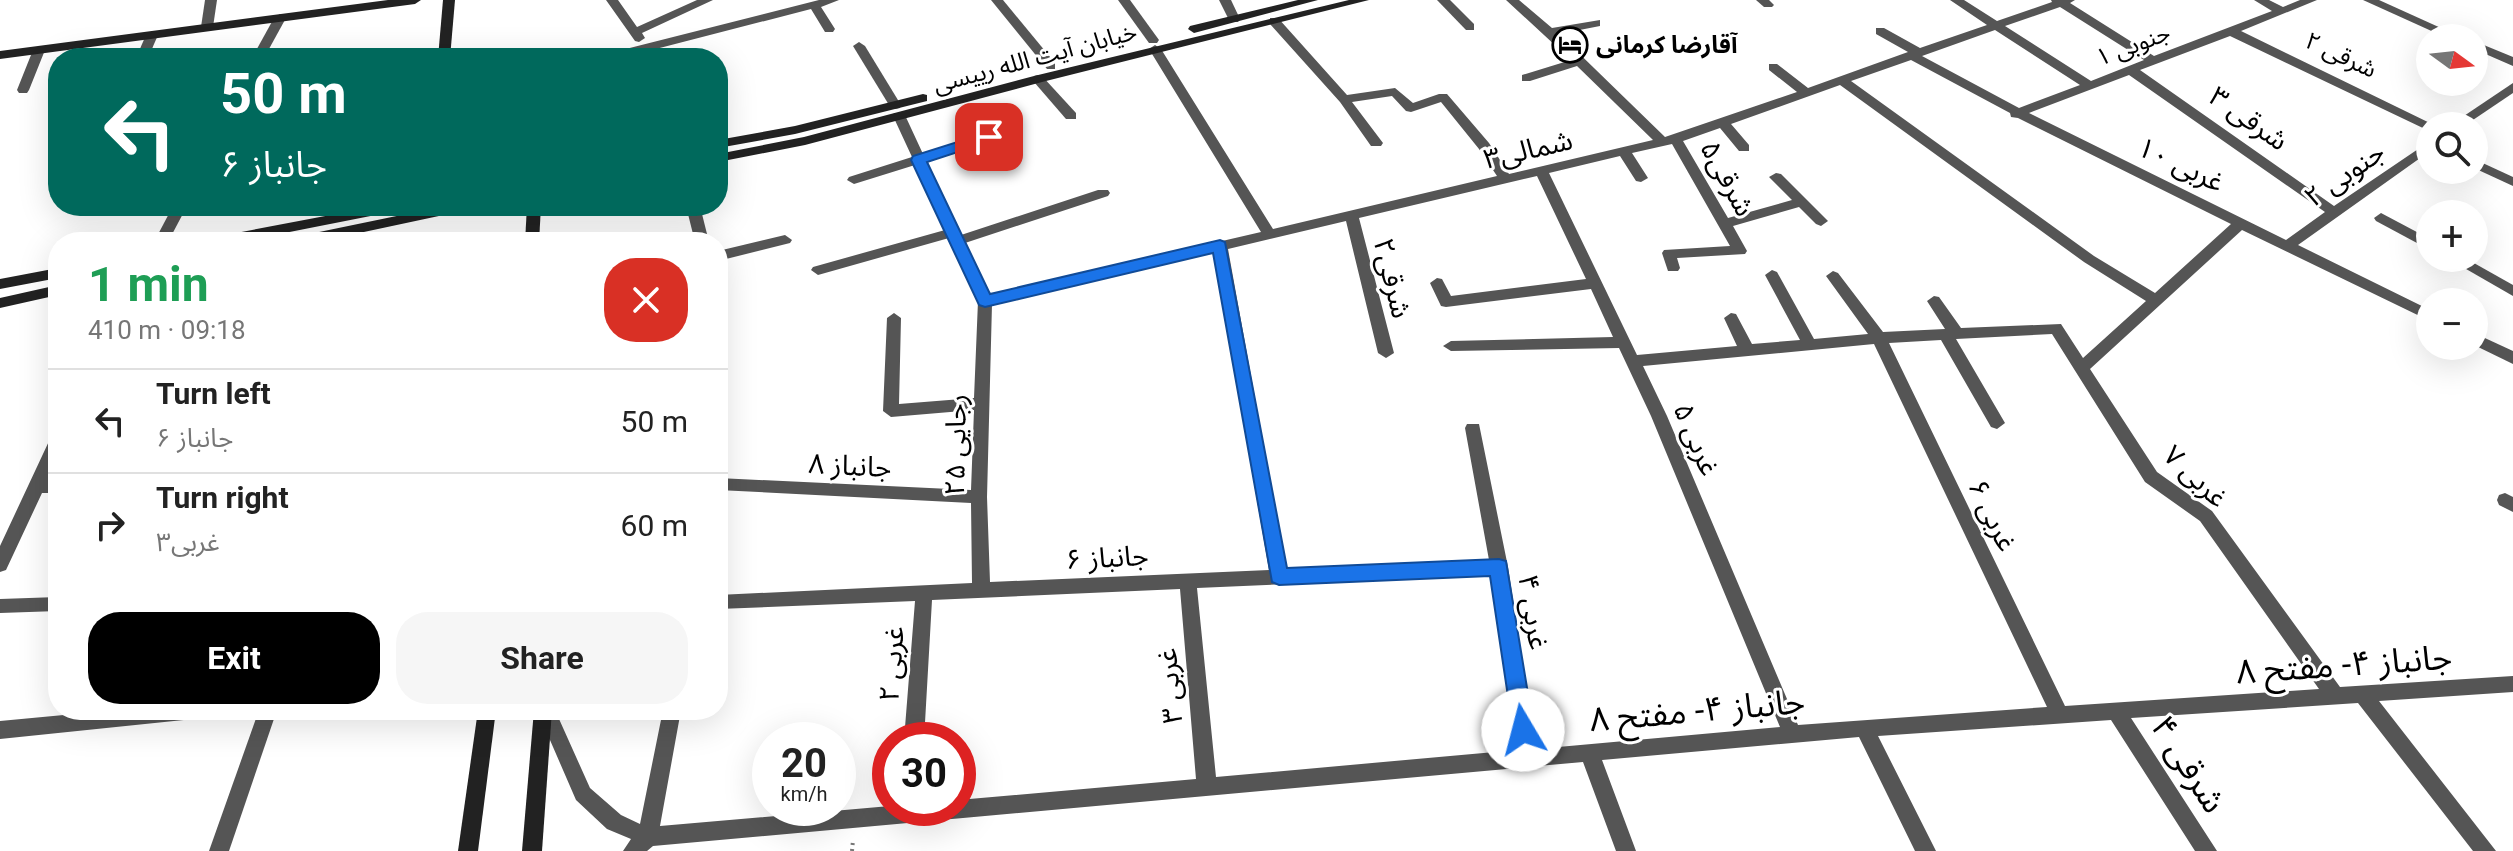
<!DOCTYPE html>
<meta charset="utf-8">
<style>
:root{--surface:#fff;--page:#f6f6f6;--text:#222;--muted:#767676;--line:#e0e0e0;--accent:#000}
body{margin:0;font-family:Roboto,"Noto Sans Arabic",sans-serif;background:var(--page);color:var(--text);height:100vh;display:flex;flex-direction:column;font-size:30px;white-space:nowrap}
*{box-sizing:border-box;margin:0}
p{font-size:26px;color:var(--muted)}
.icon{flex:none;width:44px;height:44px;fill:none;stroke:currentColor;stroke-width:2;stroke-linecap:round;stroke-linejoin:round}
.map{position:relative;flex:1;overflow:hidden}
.side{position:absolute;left:48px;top:232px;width:680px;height:488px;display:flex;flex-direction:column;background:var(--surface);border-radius:32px;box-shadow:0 8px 32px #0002}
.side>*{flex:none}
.top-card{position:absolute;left:48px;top:48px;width:680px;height:168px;border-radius:32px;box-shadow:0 8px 32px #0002;background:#00695c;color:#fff;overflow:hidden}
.needle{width:52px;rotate:105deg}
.buttons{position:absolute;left:2416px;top:24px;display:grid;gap:16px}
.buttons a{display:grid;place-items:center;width:72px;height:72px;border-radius:50%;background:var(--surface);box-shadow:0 8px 32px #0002;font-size:40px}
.speed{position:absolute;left:752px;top:722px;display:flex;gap:16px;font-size:40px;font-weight:700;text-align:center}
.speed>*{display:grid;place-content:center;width:104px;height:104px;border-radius:50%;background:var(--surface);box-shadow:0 8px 32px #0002;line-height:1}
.speed small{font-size:20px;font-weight:400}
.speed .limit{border:12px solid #d22;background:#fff;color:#111}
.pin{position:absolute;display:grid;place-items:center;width:68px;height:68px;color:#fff;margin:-34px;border-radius:16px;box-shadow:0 4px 12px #0006}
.me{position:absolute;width:88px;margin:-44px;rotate:352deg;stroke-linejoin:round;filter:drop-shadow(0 0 6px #0008)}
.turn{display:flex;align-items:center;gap:28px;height:168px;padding:0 40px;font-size:36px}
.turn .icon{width:104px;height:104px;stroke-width:2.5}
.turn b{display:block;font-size:56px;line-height:68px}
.round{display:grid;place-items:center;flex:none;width:84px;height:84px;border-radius:32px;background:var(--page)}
.head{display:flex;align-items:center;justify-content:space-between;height:136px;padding:0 40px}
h1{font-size:48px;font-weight:700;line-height:60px;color:#1e9e55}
.button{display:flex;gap:16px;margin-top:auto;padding:16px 40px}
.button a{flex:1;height:92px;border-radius:32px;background:var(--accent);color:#fff;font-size:32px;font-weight:700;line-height:92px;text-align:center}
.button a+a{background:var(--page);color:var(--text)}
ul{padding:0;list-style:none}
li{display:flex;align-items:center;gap:24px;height:104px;padding:0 40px;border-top:2px solid var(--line)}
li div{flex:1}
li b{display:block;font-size:30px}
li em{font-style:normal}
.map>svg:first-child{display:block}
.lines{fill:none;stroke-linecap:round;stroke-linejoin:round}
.path{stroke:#777;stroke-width:4;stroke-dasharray:2 4;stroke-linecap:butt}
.street{fill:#555;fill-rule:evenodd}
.secondary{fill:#222;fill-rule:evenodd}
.route{fill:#1a73e8;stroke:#114b97;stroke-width:2}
.labels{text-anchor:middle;stroke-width:6;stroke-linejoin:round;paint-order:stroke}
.far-poi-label{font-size:24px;font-weight:bold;fill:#000;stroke:#fff;text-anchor:start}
.far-street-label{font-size:24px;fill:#000;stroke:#fff}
.street-label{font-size:28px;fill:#000;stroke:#fff}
.near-street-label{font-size:34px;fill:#000;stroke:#fff}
</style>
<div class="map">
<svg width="2513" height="851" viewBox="0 0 2513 851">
<rect width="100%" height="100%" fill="#fff"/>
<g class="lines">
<!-- path -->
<polyline class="path" points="852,851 853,840"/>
<!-- street -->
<g class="street">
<polygon points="205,0 217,0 213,27 207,31 201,27"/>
<polygon points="606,0 618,0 637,27 697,0 713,0 642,33 645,38 639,42 635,41"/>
<polygon points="819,0 839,0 821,7 835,29 833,32 825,32 811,9 621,58 600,58 602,55"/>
<polygon points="991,0 1003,0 1055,63 1055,69 1047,69"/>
<polygon points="1118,0 1130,0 1159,40 1157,43 1149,43"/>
<polygon points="1219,0 1231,0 1240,19 1238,22 1230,22"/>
<polygon points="1437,0 1450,0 1474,24 1474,30 1466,30"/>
<path d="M1506,0H1519L1552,28L1600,20V26L1559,34L1665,137L1797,92L1769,70V64H1777L1808,88L1908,52L1876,34V28H1884L1920,48L1987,25L1950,0H1964L1997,21L2052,2L2051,0H2075L2070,3L2154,56L2272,11L2254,0H2269L2283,7L2300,0H2317L2241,31L2436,126H2430V130L2425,129L2230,36L2140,70L2334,206L2430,141V151L2298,245L2430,310V321L2242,230L2090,369L2157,472L2212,511L2340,687L2513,676V692L2379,701L2496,851H2473L2358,703L2131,718L2217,851H2195L2111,720L1878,736L1936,851H1915L1859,737L1602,760L1636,851H1616L1583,762L653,846L647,851H623L631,839L607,829L576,800L537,710H555L590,788L621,815L640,824L663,710H681L660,826L890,806V808H958V800L1196,779L1180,589L932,600L924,740H904L915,601L718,609V595L972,583L971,503L718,490V478L971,490L974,410L891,417L883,411L887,318L894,313L901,318L899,404L974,398L978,301L949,238L818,275L811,270L813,267L945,230L915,165L854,184L847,180L849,177L912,157L893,116L894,113H904L923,154L989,133L996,137L994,140L927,161L961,235L1098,190H1108L1110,193L1108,196L965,243L989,295L1261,232L1149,49L1155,45L1161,49L1273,229L1497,176L1479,149L1441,102L1411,112L1406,111L1392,96L1352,102L1383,143L1381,146H1371L1340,102L1270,24V18H1278L1347,95L1395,88L1413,103L1439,94H1447L1489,143L1509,174L1653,140L1577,66L1530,81H1522V75L1571,60ZM2060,7L2144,60L2091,81L2005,26ZM1995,30L2080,85L2019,108L1922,56ZM1911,60L2010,113L2011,117L2018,118L2231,224L2155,293L2094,256L1851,81ZM2129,75L2325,212L2286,240L2029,113ZM1840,85L2084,262L2146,301L2083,358L2061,324L1961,328L1939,297L1934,296L1927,301L1945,329L1883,332L1838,273L1833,271L1826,276L1868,334L1814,339L1777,272L1772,270L1765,275L1800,340L1752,344L1736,314L1731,313L1724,318L1737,346L1637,355L1549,173L1620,156L1636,181L1641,182L1648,178L1632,153L1672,144L1730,246L1664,250L1662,253L1668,271H1678L1680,268L1677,258L1745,254L1747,251L1733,226L1799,207L1816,224L1821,226L1828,221L1781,174L1776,173L1769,177L1792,200L1728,218L1683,141L1720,128L1739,151H1749V145L1731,124ZM1537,176L1586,279L1451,296L1442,279L1437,278L1430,283L1441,306L1446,307L1591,289L1613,337L1451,341L1443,346L1451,351L1619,348L1651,416L1780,727L1536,749L1508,567L1479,424H1467L1465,428L1489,560L1286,569L1228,249L1346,221L1378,353L1386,358L1394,353L1359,218ZM1214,252L1269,570L990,582L987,497L992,304ZM2052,334L2145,482L2200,521L2319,689L2065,706L1889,343L1941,340L1991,427L1997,429L2005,423L1956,339ZM1874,344L2047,707L1798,725L1667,416L1643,366ZM1491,575L1517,750L1216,777L1197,588Z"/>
<polygon points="1756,0 1769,0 1774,5 1772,7 1764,7"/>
<polygon points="2363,0 2379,0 2463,38 2447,38"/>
<polygon points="280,14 286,18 264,58 252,58 274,18"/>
<polygon points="152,31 158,35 148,58 136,58 146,35"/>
<polygon points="2474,41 2513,57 2513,66 2474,49"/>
<polygon points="859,42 865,46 901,105 900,108 895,109 889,105 853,46"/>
<polygon points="39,46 45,50 29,90 27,93 19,93 17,90 33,50"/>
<polygon points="1038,75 1042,76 1076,113 1076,119 1066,119 1034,82 1034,76"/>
<polygon points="2513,83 2513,93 2464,126 2449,126"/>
<polygon points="2474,159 2513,177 2513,186 2474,168"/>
<polygon points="173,206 187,206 168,242 154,242"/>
<polygon points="686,206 700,206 709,242 695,242"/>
<polygon points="2381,213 2430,239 2430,250 2376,221 2374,218"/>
<polygon points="785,235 792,240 790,243 718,261 718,251"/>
<polygon points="2447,258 2465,258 2513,285 2513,296"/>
<polygon points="2474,333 2513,351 2513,364 2474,345"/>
<polygon points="58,433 58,457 48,479 58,479 58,493 42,493 6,570 0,572 0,546 50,439 52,435"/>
<polygon points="2505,493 2513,497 2513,512 2499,505 2497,500 2499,495"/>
<polygon points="58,597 58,611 0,613 0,599"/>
<polygon points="117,710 212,710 210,716 203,718 0,739 0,721"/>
<polygon points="259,710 277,710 229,851 209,851"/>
</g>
<!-- secondary -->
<g class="secondary">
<polygon points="388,0 421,0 415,4 0,59 0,51"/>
<polygon points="443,0 455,0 450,58 438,58"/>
<polygon points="1298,0 1318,0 1194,33 1188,29 1190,26"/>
<polygon points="1349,0 1369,0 1042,82 805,145 718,162 718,154 804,137 1034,76"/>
<polygon points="923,94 927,95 927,101 795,134 718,148 718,140 795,126"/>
<polygon points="378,206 408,206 401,210 239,242 208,242 215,237"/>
<polygon points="445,206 474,206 467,210 317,242 288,242 295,237"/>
<polygon points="527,206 541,206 539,242 525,242"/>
<polygon points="58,268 58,278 0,289 0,279"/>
<polygon points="58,285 58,295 0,308 0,298"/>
<polygon points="478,710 496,710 478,851 458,851"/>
<polygon points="534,710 552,710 542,851 522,851"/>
</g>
</g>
<!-- route -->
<polygon class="route" points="989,132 997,137 994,140 927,162 990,294 1220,240 1225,242 1287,568 1499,559 1506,561 1534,730 1531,737 1523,740 1516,737 1513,730 1490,576 1279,585 1272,582 1213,253 985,307 979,305 911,160 913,156"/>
<!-- icons -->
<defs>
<symbol id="hotel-ring" viewBox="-11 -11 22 22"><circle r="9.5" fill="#fff" stroke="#000" stroke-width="1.5"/><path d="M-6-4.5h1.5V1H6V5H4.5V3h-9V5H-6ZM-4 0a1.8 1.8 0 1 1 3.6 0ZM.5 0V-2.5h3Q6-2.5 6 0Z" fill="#000"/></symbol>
</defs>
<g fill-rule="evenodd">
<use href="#hotel-ring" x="1550" y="25" width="40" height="40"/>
</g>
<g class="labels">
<!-- far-poi labels -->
<g class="far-poi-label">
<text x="1596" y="53">آقارضا کرمانی</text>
</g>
<!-- far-street labels -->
<g class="far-street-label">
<text transform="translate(2133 45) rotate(-21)" y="8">جنوبی ۱</text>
<text transform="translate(2341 55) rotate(25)" y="8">شرقی ۲</text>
<text transform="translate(1035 58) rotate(-15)" y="8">خیابان آیت الله رییسی</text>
</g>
<!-- street labels -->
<g class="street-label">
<text transform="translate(2249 118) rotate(35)" y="10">شرقی ۳</text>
<text transform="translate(1528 149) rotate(-13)" y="10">شمالی۳</text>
<text transform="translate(2181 164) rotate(25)" y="10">غربی ۱۰</text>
<text transform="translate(2344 174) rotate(-35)" y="10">جنوبی ۲</text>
<text transform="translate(1728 178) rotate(61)" y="10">شرقی۵</text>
<text transform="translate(1393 278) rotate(76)" y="10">شرقی۲</text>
<text transform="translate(1697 439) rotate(67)" y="10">غربی ۵</text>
<text transform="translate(955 445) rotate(-89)" y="10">رجایی ۲۵</text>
<text transform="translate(850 465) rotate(3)" y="10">جانباز ۸</text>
<text transform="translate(2196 476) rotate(43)" y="10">غربی ۷</text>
<text transform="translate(1993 515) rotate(64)" y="10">غربی ۶</text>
<text transform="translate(1107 557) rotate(-3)" y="10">جانباز ۶</text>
<text transform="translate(1534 612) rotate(81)" y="10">غربی ۴</text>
<text transform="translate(891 664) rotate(-86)" y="10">غربی ۲</text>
<text transform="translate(1169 686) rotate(-95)" y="10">غربی ۳</text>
</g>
<!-- near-street labels -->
<g class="near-street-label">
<text transform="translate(2344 664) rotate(-4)" y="12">جانباز ۴- مفتح ۸</text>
<text transform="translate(1697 710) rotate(-5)" y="12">جانباز ۴- مفتح ۸</text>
<text transform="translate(2189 764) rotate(57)" y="12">شرقی ۴</text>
</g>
</g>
</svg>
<div class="buttons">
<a><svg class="needle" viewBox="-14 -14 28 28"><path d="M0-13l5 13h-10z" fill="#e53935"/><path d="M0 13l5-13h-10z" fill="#767676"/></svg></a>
<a><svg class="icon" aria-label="search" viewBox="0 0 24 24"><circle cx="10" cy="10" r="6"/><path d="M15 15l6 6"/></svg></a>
<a>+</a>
<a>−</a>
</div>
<div class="speed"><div>20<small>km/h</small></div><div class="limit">30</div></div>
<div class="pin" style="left:989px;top:137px;background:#d93025"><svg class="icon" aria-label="arrive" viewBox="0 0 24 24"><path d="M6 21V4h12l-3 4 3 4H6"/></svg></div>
<svg class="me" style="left:1523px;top:730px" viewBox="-20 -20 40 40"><circle r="19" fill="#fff"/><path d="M0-13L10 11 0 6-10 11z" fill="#1a73e8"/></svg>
<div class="top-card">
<div class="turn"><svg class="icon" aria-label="left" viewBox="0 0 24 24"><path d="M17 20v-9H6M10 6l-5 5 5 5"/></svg><div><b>50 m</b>جانباز ۶</div></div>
</div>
<section class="side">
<div class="head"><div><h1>1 min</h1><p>410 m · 09:18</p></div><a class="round" style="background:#d93025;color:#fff"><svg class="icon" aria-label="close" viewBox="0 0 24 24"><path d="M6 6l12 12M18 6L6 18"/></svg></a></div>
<ul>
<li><svg class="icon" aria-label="left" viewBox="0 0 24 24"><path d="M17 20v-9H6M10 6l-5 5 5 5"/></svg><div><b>Turn left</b><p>جانباز ۶</p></div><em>50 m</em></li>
<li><svg class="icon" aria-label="right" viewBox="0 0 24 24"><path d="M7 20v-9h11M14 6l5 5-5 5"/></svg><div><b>Turn right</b><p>غربی۳</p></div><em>60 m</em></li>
</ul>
<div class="button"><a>Exit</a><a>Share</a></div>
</section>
</div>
